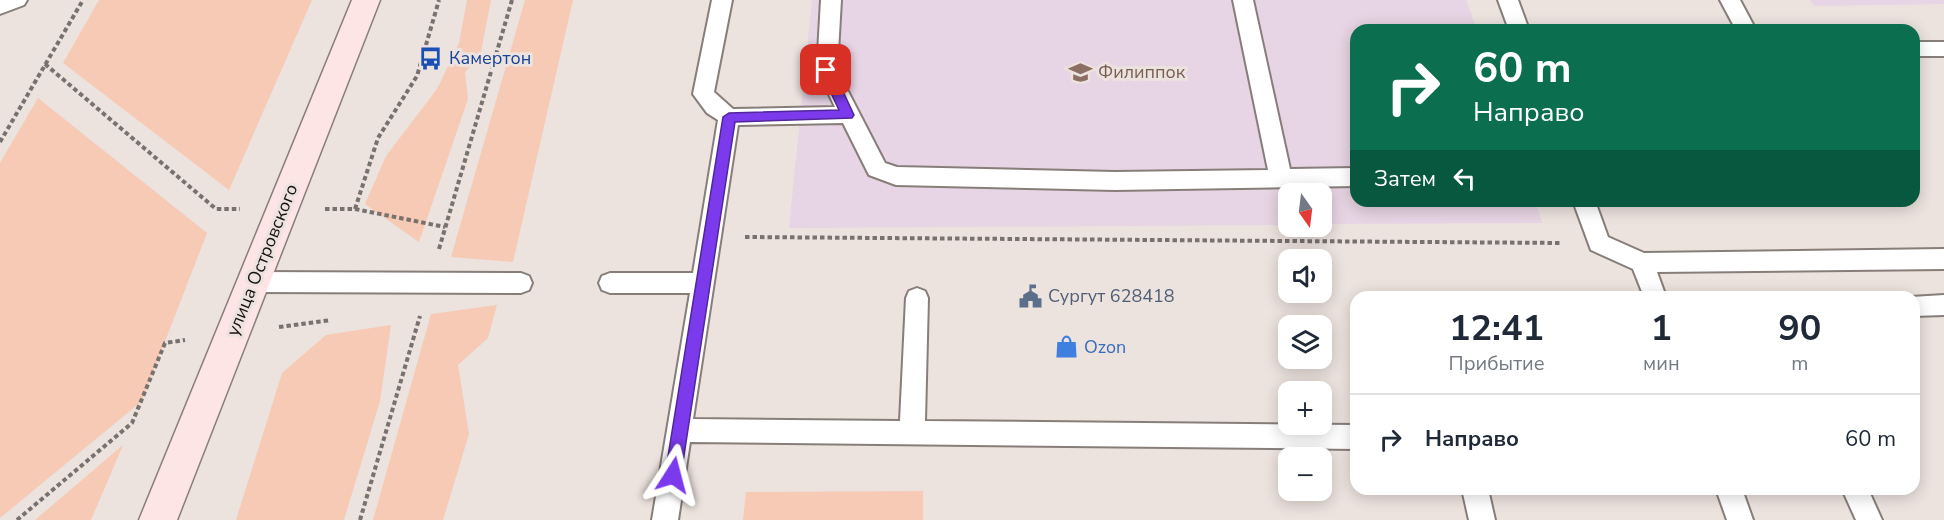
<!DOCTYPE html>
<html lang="ru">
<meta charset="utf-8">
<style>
:root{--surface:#fff;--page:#f6f6f7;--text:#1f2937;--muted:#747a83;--line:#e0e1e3}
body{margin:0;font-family:"Nunito Sans",sans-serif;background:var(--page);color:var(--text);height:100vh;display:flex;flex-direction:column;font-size:22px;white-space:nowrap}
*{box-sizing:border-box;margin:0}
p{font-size:20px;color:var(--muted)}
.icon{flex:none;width:33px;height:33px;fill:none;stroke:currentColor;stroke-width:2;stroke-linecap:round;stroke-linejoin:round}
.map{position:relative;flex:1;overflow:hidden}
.sheet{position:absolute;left:1350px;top:291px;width:570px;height:204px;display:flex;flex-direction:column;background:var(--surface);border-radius:18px;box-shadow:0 3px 15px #0003}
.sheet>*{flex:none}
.hud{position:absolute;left:1350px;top:24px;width:570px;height:183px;border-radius:18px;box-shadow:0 3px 15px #0003;background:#0b6e4f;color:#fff;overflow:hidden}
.needle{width:39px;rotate:166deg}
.buttons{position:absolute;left:1278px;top:183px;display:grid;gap:12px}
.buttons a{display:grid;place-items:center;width:54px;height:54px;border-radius:12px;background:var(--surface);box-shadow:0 3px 15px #0003;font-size:30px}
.pin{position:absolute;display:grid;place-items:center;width:51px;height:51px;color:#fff;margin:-26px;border-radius:12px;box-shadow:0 3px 9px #0006}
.me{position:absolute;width:66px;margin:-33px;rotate:9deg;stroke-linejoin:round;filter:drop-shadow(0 0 4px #0008)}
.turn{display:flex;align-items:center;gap:21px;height:126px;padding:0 24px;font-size:27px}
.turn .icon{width:78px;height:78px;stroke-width:2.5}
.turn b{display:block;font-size:42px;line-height:51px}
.then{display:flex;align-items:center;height:57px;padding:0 24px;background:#0003;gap:12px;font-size:22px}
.eta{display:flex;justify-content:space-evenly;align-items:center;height:102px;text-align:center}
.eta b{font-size:36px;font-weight:700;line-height:42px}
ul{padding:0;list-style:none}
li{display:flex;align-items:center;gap:18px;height:90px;padding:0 24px;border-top:2px solid var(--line)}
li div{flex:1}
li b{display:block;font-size:22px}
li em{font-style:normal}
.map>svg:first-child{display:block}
.education{fill:#e7d4e4}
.green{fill:#f7cab6}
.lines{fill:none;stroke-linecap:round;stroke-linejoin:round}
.lane-casing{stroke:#877e79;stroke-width:4}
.secondary-casing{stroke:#877e79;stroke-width:3}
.path{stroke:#78726f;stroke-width:4;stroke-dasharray:4.5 3;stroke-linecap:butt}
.lane{fill:#fff;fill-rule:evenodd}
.secondary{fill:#fde5e6;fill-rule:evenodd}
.route{fill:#7c3aed;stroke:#51269a;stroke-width:1.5}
.labels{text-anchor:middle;stroke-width:6;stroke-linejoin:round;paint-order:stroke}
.transit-label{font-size:18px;fill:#164399;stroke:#ece2de;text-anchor:start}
.education-label{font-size:18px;fill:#785e54;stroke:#ece2de;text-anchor:start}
.street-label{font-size:18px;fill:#171312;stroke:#ece2de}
.service-label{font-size:18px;fill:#4e5e75;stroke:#ece2de;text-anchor:start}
.shop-label{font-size:18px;fill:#366cbe;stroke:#ece2de;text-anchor:start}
</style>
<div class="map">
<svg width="1944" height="520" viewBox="0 0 1944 520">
<rect width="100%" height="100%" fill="#ece2de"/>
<!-- education -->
<g class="education">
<polygon points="812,0 1466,0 1477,30 1356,30 1356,201 1535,201 1542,223 1322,224 1322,194 1288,194 1288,225 789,228"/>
<polygon points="1810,0 1944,0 1944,4 1814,6"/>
</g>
<!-- green -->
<g class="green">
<polygon points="99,0 312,0 229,190 63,63"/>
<polygon points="467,0 491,0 480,57 465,72 468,99 419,242 365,204 386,156 437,89 459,43"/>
<polygon points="525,0 573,0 513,262 451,257"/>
<polygon points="38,98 207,233 142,401 0,518 0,163"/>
<polygon points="497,305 488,338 458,365 469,434 443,520 373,520 431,314"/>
<polygon points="391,325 380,401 344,520 236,520 282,373 326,335"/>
<polygon points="123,445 91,520 35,520"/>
<polygon points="923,491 923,520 743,520 746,492"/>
</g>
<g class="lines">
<defs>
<g id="lane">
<polygon points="0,0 27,0 24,5 0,14"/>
<polygon points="712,0 732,0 714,92 733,109 835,107 817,70 821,0 841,0 837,70 885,163 897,167 1115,172 1268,170 1233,0 1253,0 1290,169 1356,168 1356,186 1115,190 896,185 869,175 843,123 738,125 693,419 900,421 906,298 909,291 917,288 925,291 928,298 925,421 1356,425 1356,449 690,442 678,520 652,520 690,293 610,293 602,290 599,283 602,276 610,273 693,273 718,120 707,113 693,94"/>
<polygon points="1498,0 1518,0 1529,30 1509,30"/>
<polygon points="1720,0 1740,0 1756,30 1736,30"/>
<rect x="1914" y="42" width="30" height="14"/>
<polygon points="1573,201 1595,201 1608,237 1644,253 1944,249 1944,269 1657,272 1666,297 1644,297 1633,269 1591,250"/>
<polygon points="253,272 521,273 529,276 532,283 529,290 521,293 253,292 245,289 242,282 245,275"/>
<polygon points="1944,295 1944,315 1914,316 1914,297 1911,297"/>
<polygon points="1462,489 1488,489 1495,520 1469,520"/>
<polygon points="1716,489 1742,489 1753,520 1727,520"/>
<polygon points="1842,489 1868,489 1882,520 1856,520"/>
</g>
<polygon id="secondary" points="352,0 380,0 177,520 139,520"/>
</defs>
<!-- lane casing -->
<use href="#lane" class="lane-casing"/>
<!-- secondary casing -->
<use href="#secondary" class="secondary-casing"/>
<!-- path -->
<g class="path">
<polyline points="45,64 216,209 240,209"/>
<polyline points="0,142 83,0"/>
<polyline points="325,209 355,209 445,227"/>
<polyline points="355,209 378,138 417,76 439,0"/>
<polyline points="745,237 1562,243"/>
<polyline points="439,249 512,0"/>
<polyline points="279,327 331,320"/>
<polyline points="17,520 132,423 165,343 185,340"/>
<polyline points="360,520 420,316"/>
</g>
<!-- lane -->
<use href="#lane" class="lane"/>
<!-- secondary -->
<use href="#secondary" class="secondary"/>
</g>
<!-- route -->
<polygon class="route" points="826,65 833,70 854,115 852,118 735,122 681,475 678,480 673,482 667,480 665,475 723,117 729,113 839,110 820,70"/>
<!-- icons -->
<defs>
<symbol id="bus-bare" viewBox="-9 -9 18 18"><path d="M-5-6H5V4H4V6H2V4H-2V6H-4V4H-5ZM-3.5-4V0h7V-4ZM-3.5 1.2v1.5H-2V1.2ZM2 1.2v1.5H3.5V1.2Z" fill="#1a4fb4" stroke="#ece2de" stroke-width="2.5" paint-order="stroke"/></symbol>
<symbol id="school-bare" viewBox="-9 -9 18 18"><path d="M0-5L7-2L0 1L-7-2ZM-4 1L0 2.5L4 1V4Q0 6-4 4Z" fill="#8d6e63" stroke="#ece2de" stroke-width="2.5" paint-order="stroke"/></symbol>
<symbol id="civic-bare" viewBox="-9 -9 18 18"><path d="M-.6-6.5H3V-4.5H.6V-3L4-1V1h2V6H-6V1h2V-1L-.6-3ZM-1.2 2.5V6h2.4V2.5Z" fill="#5c6f8a" stroke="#ece2de" stroke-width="2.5" paint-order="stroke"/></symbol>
<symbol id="shop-bare" viewBox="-9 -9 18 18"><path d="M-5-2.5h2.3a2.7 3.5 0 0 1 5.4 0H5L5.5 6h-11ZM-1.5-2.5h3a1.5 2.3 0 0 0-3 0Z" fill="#3f7fe0" stroke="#ece2de" stroke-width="2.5" paint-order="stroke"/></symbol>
</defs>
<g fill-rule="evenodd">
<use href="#bus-bare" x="414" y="42" width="33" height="33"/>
<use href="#school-bare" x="1064" y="56" width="33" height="33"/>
<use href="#civic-bare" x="1014" y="280" width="33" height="33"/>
<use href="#shop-bare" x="1050" y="330" width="33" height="33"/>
</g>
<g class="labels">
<!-- transit labels -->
<g class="transit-label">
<text x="449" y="64">Камертон</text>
</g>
<!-- education labels -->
<g class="education-label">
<text x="1098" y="78">Филиппок</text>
</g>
<!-- street labels -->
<g class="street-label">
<text transform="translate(262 260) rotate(-68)" y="6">улица Островского</text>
</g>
<!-- service labels -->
<g class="service-label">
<text x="1048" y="302">Сургут 628418</text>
</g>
<!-- shop labels -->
<g class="shop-label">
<text x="1084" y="353">Ozon</text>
</g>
</g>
</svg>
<div class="buttons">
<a><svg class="needle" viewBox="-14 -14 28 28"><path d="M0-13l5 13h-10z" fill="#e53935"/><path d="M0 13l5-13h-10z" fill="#747a83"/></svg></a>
<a><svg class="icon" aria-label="sound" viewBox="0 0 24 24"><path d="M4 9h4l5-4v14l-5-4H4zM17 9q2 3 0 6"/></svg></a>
<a><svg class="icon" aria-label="layers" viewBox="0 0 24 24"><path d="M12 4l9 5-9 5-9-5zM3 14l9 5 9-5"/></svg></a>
<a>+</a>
<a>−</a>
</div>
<div class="pin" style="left:826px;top:70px;background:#d93025"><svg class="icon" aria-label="arrive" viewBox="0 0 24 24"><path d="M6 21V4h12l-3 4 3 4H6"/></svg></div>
<svg class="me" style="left:673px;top:475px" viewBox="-20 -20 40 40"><path d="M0-17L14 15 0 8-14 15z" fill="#7c3aed" stroke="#fff" stroke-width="4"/></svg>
<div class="hud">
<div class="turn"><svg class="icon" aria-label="right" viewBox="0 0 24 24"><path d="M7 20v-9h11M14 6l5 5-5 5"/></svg><div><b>60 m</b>Направо</div></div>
<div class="then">Затем<svg class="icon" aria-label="left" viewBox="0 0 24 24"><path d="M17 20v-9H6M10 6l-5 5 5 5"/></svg></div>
</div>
<section class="sheet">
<div class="eta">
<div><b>12:41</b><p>Прибытие</p></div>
<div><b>1</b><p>мин</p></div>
<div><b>90</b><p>m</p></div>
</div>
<ul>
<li><svg class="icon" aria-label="right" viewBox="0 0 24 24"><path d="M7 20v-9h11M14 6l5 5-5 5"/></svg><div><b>Направо</b></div><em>60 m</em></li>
</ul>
</section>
</div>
